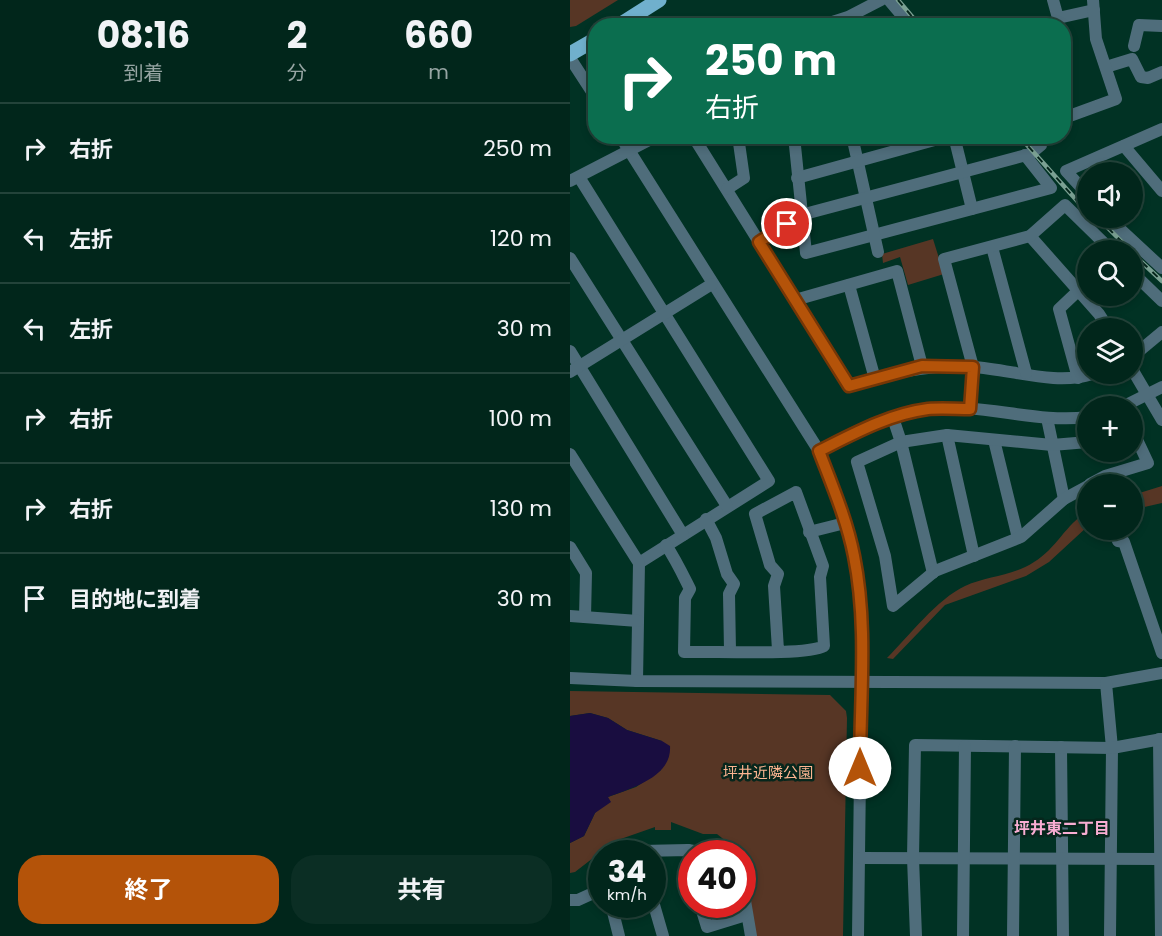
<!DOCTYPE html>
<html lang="ja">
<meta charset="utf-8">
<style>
:root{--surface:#01261b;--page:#0b2e24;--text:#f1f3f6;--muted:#96a5a3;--line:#23433a;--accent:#b45309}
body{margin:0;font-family:Poppins,"Noto Sans JP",sans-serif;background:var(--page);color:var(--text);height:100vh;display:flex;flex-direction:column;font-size:22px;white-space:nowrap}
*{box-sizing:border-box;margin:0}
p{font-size:20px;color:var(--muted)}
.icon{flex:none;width:33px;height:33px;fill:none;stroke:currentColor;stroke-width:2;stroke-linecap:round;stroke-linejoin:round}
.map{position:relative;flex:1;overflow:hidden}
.sheet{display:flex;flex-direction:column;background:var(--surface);width:570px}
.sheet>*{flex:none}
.guide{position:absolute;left:18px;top:18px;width:483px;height:126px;border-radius:24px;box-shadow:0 3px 9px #0003,0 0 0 2px var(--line);background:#0b6e4f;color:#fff;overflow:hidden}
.buttons{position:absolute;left:507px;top:162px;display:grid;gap:12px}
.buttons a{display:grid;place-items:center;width:66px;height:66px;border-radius:50%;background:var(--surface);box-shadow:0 3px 9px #0003,0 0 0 2px var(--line);font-size:30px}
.speed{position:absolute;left:18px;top:840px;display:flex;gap:12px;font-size:30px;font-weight:700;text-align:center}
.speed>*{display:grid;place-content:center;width:78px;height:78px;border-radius:50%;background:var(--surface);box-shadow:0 3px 9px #0003,0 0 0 2px var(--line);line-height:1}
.speed small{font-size:15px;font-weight:400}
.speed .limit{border:9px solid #d22;background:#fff;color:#111}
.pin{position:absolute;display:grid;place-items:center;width:51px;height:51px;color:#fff;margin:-26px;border:3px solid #fff;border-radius:50%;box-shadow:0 2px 6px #0007}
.me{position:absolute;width:66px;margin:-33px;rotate:0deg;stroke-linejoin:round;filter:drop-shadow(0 0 4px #0008)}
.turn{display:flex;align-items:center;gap:21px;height:126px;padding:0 18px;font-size:27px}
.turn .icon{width:78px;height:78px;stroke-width:2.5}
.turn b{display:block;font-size:42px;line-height:51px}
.eta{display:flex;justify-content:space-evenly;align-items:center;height:102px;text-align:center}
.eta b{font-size:36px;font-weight:700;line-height:42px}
.primary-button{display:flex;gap:12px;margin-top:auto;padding:12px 18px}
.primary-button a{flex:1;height:69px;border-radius:24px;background:var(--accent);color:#fff;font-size:24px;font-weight:700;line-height:69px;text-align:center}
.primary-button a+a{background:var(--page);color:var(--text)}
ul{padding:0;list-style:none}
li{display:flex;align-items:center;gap:18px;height:90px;padding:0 18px;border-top:2px solid var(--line)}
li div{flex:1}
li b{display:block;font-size:22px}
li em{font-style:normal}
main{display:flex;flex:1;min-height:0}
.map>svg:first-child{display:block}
.green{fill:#573625}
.water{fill:#190d40}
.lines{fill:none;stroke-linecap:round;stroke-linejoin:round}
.minor{stroke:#4f6d7b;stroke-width:12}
.major{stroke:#70b0cd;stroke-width:15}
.rail-casing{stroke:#7ba193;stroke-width:4.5}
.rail{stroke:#06261c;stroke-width:2;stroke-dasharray:7;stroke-linecap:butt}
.route-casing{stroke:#753606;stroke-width:15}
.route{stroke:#b45309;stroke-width:10}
.labels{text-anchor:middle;stroke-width:5;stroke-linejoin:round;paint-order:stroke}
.park-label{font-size:15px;fill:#fdb591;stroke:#06261c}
.neighbourhood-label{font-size:16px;font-weight:bold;fill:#f9add3;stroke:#06261c}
</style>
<main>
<section class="sheet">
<div class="eta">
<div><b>08:16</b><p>到着</p></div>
<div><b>2</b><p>分</p></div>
<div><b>660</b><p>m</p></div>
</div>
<ul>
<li><svg class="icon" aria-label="right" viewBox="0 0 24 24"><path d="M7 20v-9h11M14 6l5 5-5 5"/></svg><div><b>右折</b></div><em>250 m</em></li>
<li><svg class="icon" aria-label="left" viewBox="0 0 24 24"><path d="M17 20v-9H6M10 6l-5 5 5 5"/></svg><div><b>左折</b></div><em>120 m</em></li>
<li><svg class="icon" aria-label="left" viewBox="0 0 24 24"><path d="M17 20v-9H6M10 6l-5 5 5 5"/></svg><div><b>左折</b></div><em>30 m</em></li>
<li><svg class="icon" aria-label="right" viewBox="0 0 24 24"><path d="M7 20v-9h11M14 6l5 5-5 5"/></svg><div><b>右折</b></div><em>100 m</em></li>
<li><svg class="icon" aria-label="right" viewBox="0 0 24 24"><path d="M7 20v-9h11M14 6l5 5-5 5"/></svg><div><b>右折</b></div><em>130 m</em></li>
<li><svg class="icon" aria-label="arrive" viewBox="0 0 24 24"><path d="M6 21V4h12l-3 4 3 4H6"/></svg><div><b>目的地に到着</b></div><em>30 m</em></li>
</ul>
<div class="primary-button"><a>終了</a><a>共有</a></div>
</section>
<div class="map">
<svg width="592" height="936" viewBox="0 0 592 936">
<rect width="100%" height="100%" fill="#013224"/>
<!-- green -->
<g class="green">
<polygon points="0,0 48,0 6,26 0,27"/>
<polygon points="363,239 374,274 338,285 330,257 313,263 312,254"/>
<polygon points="592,486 592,503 570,508 563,505 563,495"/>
<path d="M517,512V527L479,562L456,576L375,605L323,659L317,658C339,636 367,599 395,586C417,576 443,576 464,562C486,549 496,524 517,512Z"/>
<polygon points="0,691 260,695 276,711 277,718 273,936 184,936 172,854 147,834 133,834 101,822 101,830 85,830 85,827 45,841 5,872 0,873 0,843 14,836 25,813 38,797 66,787 91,770 92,741 57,730 38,718 20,713 0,716"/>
</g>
<!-- water -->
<path class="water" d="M20,713L38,718L57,730L92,741L100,746C102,777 62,788 38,797L41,802L25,813L14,836L0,843V716Z"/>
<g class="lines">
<!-- minor -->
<g class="minor">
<polyline points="319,0 341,26"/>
<polyline points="483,0 488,18 524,10"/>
<polyline points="250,26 278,17 311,0"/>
<polyline points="564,46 569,25 592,26"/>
<polyline points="0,58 26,98"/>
<polyline points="536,67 562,59 571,77 578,78 592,72"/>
<polyline points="494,118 546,99 526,39 523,0"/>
<polyline points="50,136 249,451 272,512 284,555 292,615 288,936"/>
<path d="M123,136L279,386C323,373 356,364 402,367C441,369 485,386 522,374"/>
<polyline points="224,136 236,253 481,188 455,155"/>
<polyline points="282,136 308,252"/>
<polyline points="384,136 402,209"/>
<polyline points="554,146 592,191"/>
<polyline points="9,177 199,481 69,563"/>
<polyline points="227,178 379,136"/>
<polyline points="0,181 87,136"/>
<polyline points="157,189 174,178 168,136"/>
<polyline points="518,195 496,171 592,129"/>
<polyline points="538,218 592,268"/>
<polyline points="460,236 529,314 538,328"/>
<polyline points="189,242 231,215 460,154 471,145 468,136"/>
<polyline points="422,247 456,373"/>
<polyline points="0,258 157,506"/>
<polyline points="562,272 592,301"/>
<polyline points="279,285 305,379"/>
<polyline points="225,300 327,271 352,366"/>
<polyline points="0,351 113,535"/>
<polyline points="562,357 592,332"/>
<polyline points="562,369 592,420"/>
<polyline points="0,372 142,284"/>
<polyline points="508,378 489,309 509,290"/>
<polyline points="554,406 592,387"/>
<polyline points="400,409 403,367 374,259 460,236 495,205 541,250"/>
<polyline points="323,418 331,442 363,573"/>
<polyline points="477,418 494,499"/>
<polyline points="377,435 404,556"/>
<polyline points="424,440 448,538"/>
<polyline points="518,442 482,445 377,435 331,442 287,462 315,556 323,606 365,571 451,537 494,499 518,486"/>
<path d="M249,451C283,434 318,416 356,410C408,401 464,424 518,417"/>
<polyline points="0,454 69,563 67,681"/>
<polyline points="520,484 535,476 578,463 562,429"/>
<polyline points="136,519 146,538 157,574 164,584 159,594 160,651"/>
<polyline points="544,530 548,541 554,542 592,653"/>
<polyline points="239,532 275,523"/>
<path d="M96,545C106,560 113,575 120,589L115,598L114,652C141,651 237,656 254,646L250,577L253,566L226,492L185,514L200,565L208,574L204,586L208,650"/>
<polyline points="0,547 16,573 15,617"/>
<polyline points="0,616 68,621"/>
<polyline points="0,678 67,681 536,683 592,673"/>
<polyline points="536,683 542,748 540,936"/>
<polyline points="589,739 591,936"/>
<polyline points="491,747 493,936"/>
<polyline points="118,850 122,870"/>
<polyline points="72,854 71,851 118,850 141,854"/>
<polyline points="290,858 592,859"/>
<polyline points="172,883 181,936"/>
<polyline points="82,898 93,936"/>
<polyline points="0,900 8,900 32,889"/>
<polyline points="41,904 49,936"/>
<polyline points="130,904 137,927 176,915"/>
<polyline points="346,936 343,858 345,745 542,748 592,739"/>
<polyline points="393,936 395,746"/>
<polyline points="443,936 445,746"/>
</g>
<!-- major -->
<g class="major">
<polyline points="48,26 89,0"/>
<polyline points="0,54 26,39"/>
</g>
<defs>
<g id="rail">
<polyline points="328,0 350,26"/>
<polyline points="449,136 518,213"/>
<polyline points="528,218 560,250"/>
<polyline points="562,253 592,281"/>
</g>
</defs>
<!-- rail casing -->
<use href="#rail" class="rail-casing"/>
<!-- rail -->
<use href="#rail" class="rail"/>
</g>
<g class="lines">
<defs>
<path id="route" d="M217,224L189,242L279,386L352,366L403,367L400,409C386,409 371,408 358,409C319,414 283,434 249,451C262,485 277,520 284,556C298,625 290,698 290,768"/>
</defs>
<!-- route casing -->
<use href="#route" class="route-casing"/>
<!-- route -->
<use href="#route" class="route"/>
</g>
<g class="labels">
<!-- park labels -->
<g class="park-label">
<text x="198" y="778">坪井近隣公園</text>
</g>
<!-- neighbourhood labels -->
<g class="neighbourhood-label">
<text x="492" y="834">坪井東二丁目</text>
</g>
</g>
</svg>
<div class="buttons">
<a><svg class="icon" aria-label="sound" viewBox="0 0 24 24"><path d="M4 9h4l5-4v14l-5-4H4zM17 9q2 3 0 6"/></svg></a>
<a><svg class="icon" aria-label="search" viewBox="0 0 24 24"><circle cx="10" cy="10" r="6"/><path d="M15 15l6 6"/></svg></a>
<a><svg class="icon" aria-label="layers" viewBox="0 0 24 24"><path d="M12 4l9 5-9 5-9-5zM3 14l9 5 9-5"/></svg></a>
<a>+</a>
<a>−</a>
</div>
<div class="speed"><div>34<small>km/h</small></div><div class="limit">40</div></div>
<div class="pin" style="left:217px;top:224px;background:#d93025"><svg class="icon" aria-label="arrive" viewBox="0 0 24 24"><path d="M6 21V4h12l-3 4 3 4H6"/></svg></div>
<svg class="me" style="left:290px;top:768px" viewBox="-20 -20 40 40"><circle r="19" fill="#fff"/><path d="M0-13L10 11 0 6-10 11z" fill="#b45309"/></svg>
<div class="guide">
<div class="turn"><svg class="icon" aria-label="right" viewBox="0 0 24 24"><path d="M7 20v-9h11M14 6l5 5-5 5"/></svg><div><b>250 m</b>右折</div></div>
</div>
</div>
</main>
